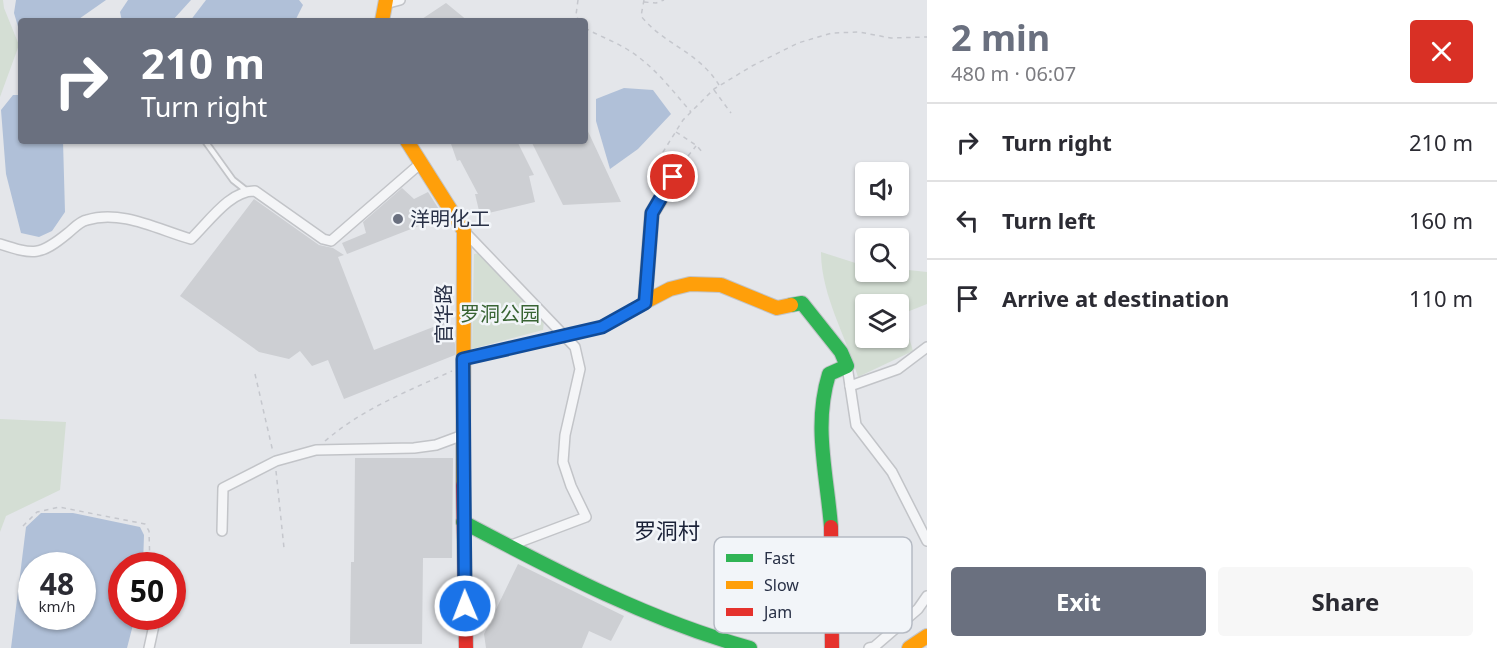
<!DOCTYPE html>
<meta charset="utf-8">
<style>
:root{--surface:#fff;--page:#f7f7f7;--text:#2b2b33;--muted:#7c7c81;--line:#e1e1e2;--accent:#6a707f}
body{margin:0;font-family:"Noto Sans","Noto Sans SC",sans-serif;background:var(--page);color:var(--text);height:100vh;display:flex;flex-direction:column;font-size:22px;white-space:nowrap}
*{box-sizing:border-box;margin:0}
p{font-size:20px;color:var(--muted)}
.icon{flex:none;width:33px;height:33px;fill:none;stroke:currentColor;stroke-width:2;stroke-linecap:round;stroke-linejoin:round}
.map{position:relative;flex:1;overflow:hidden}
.details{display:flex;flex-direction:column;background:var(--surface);width:570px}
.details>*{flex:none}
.banner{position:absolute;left:18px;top:18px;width:570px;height:126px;border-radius:6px;box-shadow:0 2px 4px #0004;background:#6a707f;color:#fff;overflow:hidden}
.fabs{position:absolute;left:855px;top:162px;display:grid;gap:12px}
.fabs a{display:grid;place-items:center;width:54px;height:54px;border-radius:6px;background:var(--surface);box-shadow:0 2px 4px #0004;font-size:30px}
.speed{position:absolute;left:18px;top:552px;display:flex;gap:12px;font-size:30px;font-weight:700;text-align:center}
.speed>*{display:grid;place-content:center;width:78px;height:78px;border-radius:50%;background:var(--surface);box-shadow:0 2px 4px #0004;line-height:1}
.speed small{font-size:15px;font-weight:400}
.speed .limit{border:9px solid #d22;background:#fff;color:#111}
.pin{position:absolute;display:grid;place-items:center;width:51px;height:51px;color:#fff;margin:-26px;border:3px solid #fff;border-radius:50%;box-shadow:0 2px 6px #0007}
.me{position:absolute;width:66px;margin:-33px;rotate:359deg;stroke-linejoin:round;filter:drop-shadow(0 0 4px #0008)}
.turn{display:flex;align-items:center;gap:21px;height:126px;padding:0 24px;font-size:27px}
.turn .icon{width:78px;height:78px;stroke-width:2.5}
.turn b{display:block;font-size:42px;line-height:51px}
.round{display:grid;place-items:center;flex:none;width:63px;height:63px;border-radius:6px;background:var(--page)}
.summary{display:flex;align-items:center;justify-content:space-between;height:102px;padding:0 24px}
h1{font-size:36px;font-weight:700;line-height:45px;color:var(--accent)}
.cta{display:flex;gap:12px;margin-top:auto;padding:12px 24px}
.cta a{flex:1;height:69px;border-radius:6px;background:var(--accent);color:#fff;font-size:24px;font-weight:700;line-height:69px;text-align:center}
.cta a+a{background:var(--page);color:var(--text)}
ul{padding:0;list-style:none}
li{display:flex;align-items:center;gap:18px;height:78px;padding:0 24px;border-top:2px solid var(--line)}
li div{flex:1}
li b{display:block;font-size:22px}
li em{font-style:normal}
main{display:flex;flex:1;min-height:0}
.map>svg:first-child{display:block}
.green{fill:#d4ded4;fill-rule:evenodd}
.water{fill:#b0c0d8;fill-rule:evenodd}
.building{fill:#cdcfd3}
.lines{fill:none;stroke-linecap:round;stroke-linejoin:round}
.lane-casing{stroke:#c2c4c8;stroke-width:8}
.street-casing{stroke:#c2c4c8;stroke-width:12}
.fast-casing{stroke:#c2c4c8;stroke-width:16}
.slow-casing{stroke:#c2c4c8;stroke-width:16}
.jam-casing{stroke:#c2c4c8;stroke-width:16}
.path{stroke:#c5c7cd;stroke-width:1.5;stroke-dasharray:4.5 4.5;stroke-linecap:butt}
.lane{stroke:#f4f5f7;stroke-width:4.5}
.street{stroke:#f4f5f7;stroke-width:9}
.fast{stroke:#30b455;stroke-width:14}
.slow{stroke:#ff9f0a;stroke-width:14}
.jam{stroke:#e5322d;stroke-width:14}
.route-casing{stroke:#114b97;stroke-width:15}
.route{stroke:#1a73e8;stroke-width:10}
.poi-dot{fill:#6a707f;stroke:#f2f5f9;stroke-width:2}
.labels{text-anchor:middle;stroke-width:5;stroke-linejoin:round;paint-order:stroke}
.poi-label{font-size:20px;fill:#283046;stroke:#f2f5f9;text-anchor:start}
.street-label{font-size:20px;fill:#283046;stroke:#f2f5f9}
.park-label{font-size:20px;fill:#396434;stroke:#f2f5f9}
.quarter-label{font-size:22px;fill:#1a2137;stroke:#f2f5f9}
.key{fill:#f2f5f9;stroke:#b5bac3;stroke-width:1.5}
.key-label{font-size:16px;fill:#283046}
</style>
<main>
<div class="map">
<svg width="927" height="648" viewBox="0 0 927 648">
<rect width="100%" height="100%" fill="#e4e6ea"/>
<!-- green -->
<g class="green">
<polygon points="0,0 3,0 4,8 19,45 0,97"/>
<path d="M821,252L865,266L866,272H898L899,269L927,272V304L902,314L913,351L858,377C846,336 821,295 821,252ZM866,304H898V338H866Z"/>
<polygon points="479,253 544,321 543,330 472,349 474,254"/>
<polygon points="0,419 66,422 60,490 6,516 0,532"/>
</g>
<!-- water -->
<g class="water">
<polygon points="16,0 106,0 76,21 21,21 21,37 14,13"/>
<polygon points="128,0 191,0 172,21 122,21 120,12"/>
<polygon points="206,0 299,0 303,5 295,21 190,21"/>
<polygon points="624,88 653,90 671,114 638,149 610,169 596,121 596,99"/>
<polygon points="13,95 21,95 21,141 63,141 65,212 52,231 39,237 21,233 6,174 1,110"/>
<path d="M41,513H73L140,527L144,535L143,565L122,566V616L135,617L127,648H11L26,527ZM32,566H82V616H32Z"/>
</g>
<!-- building -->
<g class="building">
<polygon points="446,3 468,21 419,21"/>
<polygon points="585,125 621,202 563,205 531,141 585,141"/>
<polygon points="450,141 517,141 534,175 529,176 535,202 480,215 475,194 478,194 460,160 457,161"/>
<polygon points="402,188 414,199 428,192 442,214 429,222 347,254 342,243 366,233 363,222"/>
<polygon points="254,199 319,245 333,248 344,255 338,257 374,350 446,322 455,344 455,355 344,399 328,360 312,366 300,351 289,359 259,352 180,296"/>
<polygon points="355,458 453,458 452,558 423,558 422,644 350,644 351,562 354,562"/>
<polygon points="518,564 624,616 611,641 589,631 582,648 486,648 484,634"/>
</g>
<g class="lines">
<defs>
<polyline id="lane" points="205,141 233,180 247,191"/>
<g id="street">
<polyline points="385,4 400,0"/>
<polyline points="464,231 575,347 580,369 565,435 563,462 571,486 586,517 509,546"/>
<path d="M0,244C34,255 40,256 68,233C73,229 80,221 87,220C121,209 159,230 191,239C208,223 230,190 255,191L323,239L331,241L421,163"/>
<polyline points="463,359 602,327 645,302"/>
<polyline points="847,366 856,425 892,472 927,541"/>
<polyline points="850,386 898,369 927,347"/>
<polyline points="222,531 223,488 276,461 316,450 414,448 436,445 463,435"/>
<polyline points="149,648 156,616"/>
<polyline points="869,648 874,647 918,609 927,596"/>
</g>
<g id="fast">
<path d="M791,305L802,303L841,352L847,366L829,374C813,426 827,474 831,527"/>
<path d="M463,522C556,571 648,620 750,648"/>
</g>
<g id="slow">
<polyline points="382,21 386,0"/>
<polyline points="407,141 464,231 463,485"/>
<polyline points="682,164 652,213 645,302 670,289 690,284 721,285 777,308 791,305"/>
<polyline points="909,648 927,636"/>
</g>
<g id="jam">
<polyline points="463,485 466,648"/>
<polyline points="831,527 832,648"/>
</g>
</defs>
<!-- lane casing -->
<use href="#lane" class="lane-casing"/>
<!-- street casing -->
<use href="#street" class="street-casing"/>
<!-- fast casing -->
<use href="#fast" class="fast-casing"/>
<!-- slow casing -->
<use href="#slow" class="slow-casing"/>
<!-- jam casing -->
<use href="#jam" class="jam-casing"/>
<!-- path -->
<g class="path">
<polyline points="578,0 576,15 579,21"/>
<path d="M644,0L641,16C664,45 698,51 719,85"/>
<polyline points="644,2 656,3 664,0"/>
<path d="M585,28C597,35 611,40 623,47C651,62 671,89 691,112"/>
<polyline points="714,90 731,113"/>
<polyline points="676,132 697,146 703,153"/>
<polyline points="688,156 696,146"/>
<polyline points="658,160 683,120 714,89 752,66 798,43 832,33 859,32 891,38 927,37"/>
<polyline points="255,374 273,452"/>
<path d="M325,441C362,409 408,391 452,371"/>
<polyline points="276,471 284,548"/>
<polyline points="23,526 37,512 59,507 145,524 149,531 150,566"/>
</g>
<!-- lane -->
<use href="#lane" class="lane"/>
<!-- street -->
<use href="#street" class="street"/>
<!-- fast -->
<use href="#fast" class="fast"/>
<!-- slow -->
<use href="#slow" class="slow"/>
<!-- jam -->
<use href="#jam" class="jam"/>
</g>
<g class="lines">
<defs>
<polyline id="route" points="465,606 463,359 602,327 645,303 652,213 673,177"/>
</defs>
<!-- route casing -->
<use href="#route" class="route-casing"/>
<!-- route -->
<use href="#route" class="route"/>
</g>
<!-- markers -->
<circle class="poi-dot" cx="398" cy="219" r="6"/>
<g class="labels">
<!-- poi labels -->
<g class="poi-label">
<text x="410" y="226">洋明化工</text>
</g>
<!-- street labels -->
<g class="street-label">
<text transform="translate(444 314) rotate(-90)" y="7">官华路</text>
</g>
<!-- park labels -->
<g class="park-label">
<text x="500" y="321">罗洞公园</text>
</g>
<!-- quarter labels -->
<g class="quarter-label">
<text x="667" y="539">罗洞村</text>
</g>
</g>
<!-- legend -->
<rect x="714" y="537" width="198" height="96" rx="9" class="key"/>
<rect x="726" y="554" width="27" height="8" fill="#30b455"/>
<rect x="726" y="581" width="27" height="8" fill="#ff9f0a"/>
<rect x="726" y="608" width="27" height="8" fill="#e5322d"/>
<g class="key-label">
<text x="764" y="564">Fast</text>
<text x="764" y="591">Slow</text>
<text x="764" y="618">Jam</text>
</g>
</svg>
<div class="fabs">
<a><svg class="icon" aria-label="sound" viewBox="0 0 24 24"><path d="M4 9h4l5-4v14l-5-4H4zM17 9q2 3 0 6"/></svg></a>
<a><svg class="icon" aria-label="search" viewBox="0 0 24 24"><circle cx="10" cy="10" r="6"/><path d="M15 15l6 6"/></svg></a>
<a><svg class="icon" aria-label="layers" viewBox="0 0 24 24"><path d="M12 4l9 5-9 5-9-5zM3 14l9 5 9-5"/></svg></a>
</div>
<div class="speed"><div>48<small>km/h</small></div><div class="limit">50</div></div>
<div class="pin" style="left:673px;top:177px;background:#d93025"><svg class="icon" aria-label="arrive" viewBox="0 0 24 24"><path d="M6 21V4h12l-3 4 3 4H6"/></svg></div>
<svg class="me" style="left:465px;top:606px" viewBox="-20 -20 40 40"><circle r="17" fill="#1a73e8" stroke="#fff" stroke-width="3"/><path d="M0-11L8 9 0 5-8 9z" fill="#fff"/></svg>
<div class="banner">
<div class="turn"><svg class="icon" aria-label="right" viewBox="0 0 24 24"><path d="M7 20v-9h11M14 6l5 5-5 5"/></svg><div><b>210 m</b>Turn right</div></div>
</div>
</div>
<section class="details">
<div class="summary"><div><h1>2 min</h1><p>480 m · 06:07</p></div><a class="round" style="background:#d93025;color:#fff"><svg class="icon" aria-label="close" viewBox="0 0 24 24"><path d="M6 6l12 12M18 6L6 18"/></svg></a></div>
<ul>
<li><svg class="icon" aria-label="right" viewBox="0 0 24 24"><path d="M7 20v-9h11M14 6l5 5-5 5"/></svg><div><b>Turn right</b></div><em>210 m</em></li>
<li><svg class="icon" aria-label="left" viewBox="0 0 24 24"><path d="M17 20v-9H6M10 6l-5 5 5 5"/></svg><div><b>Turn left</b></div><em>160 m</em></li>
<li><svg class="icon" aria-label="arrive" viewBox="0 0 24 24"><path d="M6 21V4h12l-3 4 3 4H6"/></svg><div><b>Arrive at destination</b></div><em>110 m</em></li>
</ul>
<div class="cta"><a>Exit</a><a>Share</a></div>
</section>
</main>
